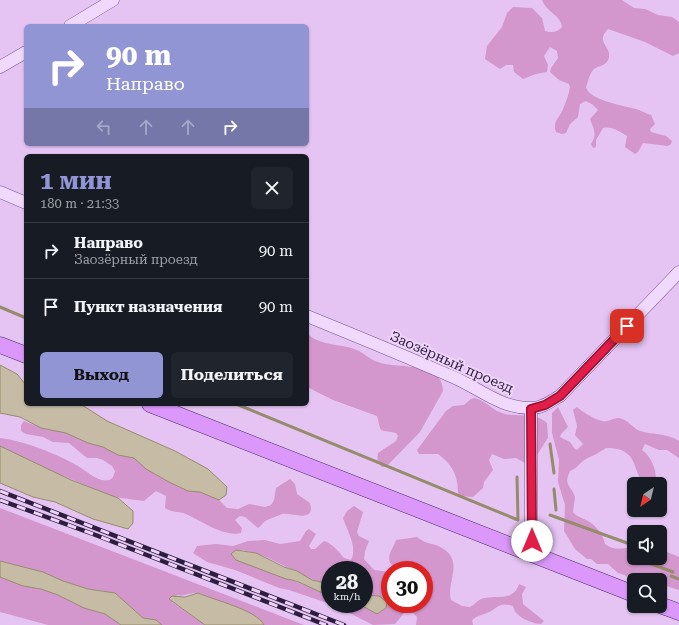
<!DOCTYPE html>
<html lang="ru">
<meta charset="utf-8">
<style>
:root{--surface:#171b24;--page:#20242c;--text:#f1f3f6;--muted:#9ea1a6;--line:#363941;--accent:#9295d3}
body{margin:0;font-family:"Roboto Serif",serif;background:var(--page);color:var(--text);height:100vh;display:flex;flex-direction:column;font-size:15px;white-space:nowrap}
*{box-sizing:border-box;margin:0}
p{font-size:13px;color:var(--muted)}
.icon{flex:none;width:22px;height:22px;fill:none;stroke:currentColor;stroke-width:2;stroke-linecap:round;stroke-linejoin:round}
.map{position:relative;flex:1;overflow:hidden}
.panel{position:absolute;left:24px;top:154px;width:285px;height:252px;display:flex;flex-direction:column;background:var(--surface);border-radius:6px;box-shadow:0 1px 3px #0004}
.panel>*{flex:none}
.hud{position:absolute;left:24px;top:24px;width:285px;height:122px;border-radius:6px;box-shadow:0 1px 3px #0004;background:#9295d3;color:#fff;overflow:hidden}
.needle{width:26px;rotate:215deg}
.tools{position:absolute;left:627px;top:477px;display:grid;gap:8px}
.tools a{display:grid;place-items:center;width:40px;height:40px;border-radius:6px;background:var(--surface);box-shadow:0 1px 3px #0004;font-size:20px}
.speed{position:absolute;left:321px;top:561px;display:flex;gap:8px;font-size:20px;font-weight:700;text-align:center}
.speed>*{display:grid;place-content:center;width:52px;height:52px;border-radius:50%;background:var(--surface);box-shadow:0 1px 3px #0004;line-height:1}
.speed small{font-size:10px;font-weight:400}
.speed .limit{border:6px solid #d22;background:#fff;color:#111}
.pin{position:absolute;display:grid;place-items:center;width:34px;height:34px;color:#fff;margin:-17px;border-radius:8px;box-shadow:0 2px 6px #0006}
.me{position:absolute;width:44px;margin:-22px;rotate:0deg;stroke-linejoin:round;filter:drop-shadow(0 0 3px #0008)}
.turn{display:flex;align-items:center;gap:14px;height:84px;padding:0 16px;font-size:18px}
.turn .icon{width:52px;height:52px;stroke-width:2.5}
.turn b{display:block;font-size:28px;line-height:34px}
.lanes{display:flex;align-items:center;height:38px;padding:0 16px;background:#0003;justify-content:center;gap:20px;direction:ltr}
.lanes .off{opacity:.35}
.round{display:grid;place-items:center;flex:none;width:42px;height:42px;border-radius:6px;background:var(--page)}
.headline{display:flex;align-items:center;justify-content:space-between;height:68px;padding:0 16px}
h1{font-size:24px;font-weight:700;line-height:30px;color:var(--accent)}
.cta{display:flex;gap:8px;margin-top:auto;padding:8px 16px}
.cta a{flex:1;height:46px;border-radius:6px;background:var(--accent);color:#111;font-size:16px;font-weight:700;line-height:46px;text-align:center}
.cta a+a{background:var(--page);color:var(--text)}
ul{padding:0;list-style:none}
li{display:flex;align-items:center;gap:12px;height:56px;padding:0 16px;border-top:1px solid var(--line)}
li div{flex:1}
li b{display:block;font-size:15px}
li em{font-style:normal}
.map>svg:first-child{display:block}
.green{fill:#d396cd;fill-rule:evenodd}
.water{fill:#c6bca6;stroke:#968b6b}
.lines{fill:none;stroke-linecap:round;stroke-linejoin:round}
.stream{stroke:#968b6b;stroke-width:3}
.minor-casing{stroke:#755791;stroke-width:13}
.major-casing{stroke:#432c5e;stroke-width:17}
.minor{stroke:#f1d8fd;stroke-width:12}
.major{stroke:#db98fa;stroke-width:16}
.rail-casing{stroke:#2d1d3f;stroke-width:4.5}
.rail{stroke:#efd4fa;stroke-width:3;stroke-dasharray:9;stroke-linecap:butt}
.route-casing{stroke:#92132f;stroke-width:10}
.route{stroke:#e11d48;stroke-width:7}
.labels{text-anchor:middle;stroke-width:4;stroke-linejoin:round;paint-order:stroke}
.street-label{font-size:14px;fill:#2d1d3f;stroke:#efd4fa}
</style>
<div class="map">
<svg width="679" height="625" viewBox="0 0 679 625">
<rect width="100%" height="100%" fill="#e5c4f3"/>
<!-- green -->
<g class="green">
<path d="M542,0H622L634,8L645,9L658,15L672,17L679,22V53L673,56L645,42L608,29C595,42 611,46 609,57C607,67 598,65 593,70C589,75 588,82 586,87C588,100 625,106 636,109C641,110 646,114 651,115L655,124L650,129L651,132L666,136L672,141L671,144L668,146L643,143L638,152L635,154L625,147L627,136C619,131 611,126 603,128L596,140V147L593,148L591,144C598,134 593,128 590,119L598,110L593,105L586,101L580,104L578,117L570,124L566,133L562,134L556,132C552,122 560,117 563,109C566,102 569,94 570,87L569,84L559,80L550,72L551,68L558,58L557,51L550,47L544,56L548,65L547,72L536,74L523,79L514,72L513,65H506L500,69L485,59L487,46L502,27L507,13L513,7L532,8L542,18L545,31C552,33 558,32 562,27C561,15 547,13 542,0Z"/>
<path d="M307,333C320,347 343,343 359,351C366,355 372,361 381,363C397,368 444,362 443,391L420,432L386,467H382C377,463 377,460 378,453L396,441L398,436L396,433C377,429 382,434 377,416L333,400L307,387Z"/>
<path d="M475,398C486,401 493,411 505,414C520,417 535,412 547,423L548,438L533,461L527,464L516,458L504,459L492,454L489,460L493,470L484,482L483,488L473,497L461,496L458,493C458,476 453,465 438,454H419L417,450L446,411L453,406L464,405L471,399Z"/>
<path d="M558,407L568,427L561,434L560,437L570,442L574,448L577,450L583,444L575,435L577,426L573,410L577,407C582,412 600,423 607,421C612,420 617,416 622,419C629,421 633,428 640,431C654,435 667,433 679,441V458L667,450H659L645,444L642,450C651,456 656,469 656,479L652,484C628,484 646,447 606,448C597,454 596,454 586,459C580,462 578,468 570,471C563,486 571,485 575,497L573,512C577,517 581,517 586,520C596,525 603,534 605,544C614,551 624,549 634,546V558H660V549L679,557V590L660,584V580L633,578L618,573L608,564H597L591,559H587L575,549L564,531L565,505L558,482L559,460L552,433V413Z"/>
<path d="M24,421L41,428L61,431L88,443L103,447L118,455L134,458L156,475L183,489L200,492L219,500L227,508L238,509L249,504L265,507L271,505L274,500L276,488L290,479L295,484L297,494L310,503C316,524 291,512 282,514C280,515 266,520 264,522C262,524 261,526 258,528L245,517L240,516L235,520L242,528L241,533C223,537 202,521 186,514C178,511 172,513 165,508L166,496L156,491L144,501L114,497L25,460L0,446V438C25,441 57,454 78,466C87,471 98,483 109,480C113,479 114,475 115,471L112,466L103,460L97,458H87L69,443L53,442L43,437L26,434L21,431V425Z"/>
<path d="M354,506L363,512L357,532L359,536L369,541L365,551L364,559L374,570L390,572V604H424V570H392L393,566C384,559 393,549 396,540L417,537C428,546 435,542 445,550C463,563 446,584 451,600L462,606L470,607C474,605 477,601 481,599C495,594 513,603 519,584L526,587L522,594L523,604L544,621L541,624C530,623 515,617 513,606C498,601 497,609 487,613C481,615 477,616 472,620L473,625H416L417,617L411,611L404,613L395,624L373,625L336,606L289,590L279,588L235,570L207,562L193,553L197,546L216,544L233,546L248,541L265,540L280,544L300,541L306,531L309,529L316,534L309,546L311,549H315L324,541C332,543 339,552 344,558L351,560C358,547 347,531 343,518L347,511ZM240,550C272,553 298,579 330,584V570H364V595L379,596L374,612C360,602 347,604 330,604V595L240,560Z"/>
<path d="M0,508L304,625H264C258,612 223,602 210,598C206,597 202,594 198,593C191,592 185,597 177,595L172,602L205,625H162L156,620L143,618L131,607L104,591L88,589L63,581L43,572L0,561Z"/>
<polygon points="0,577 23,586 41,589 58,595 84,608 105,614 121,625 48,625 0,612"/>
</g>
<!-- water -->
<g class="water">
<polygon points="0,365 17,374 26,385 26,404 82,405 107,421 175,451 208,469 227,487 226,495 219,500 200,492 188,491 169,482 146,469 134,458 118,455 103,447 88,443 66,433 41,428 20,417 0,413"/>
<polygon points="0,446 71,480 118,498 133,511 133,523 128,529 93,519 55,502 33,497 0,483"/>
<path d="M236,550L256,553L284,567L297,571L312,580L330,584V595C315,592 301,580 286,579L236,560L231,554Z"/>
<polygon points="0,561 43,572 63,581 88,589 115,593 143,618 156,620 162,625 121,625 105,614 84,608 58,595 41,589 23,586 0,577"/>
<path d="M198,593C214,600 257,610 264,625H205L169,599L172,596L185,597Z"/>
<polygon points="364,595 379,596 387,602 386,608 377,614 359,604 364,604"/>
</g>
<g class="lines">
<!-- stream -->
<g class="stream">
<polyline points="0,307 26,318"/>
<polyline points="236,404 518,520 517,477"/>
<polyline points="550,444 554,473"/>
<polyline points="554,489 556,510"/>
<polyline points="550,515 627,543"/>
<polyline points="638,559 673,572"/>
<polyline points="671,576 679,579"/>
</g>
<defs>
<g id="minor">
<polyline points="70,26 113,0"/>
<polyline points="0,67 26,52"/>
<polyline points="0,192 26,203"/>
<path d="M307,316C356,336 405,356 453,377C479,388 500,408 530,408C541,409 551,401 560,396L679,272"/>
<polyline points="531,554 531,409"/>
</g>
<g id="major">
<polyline points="0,345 26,355"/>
<polyline points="150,404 634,594"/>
<polyline points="660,605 679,612"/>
</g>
</defs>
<!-- minor casing -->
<use href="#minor" class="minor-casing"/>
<!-- major casing -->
<use href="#major" class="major-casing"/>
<!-- minor -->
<use href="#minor" class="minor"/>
<!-- major -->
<use href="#major" class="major"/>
<defs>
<g id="rail">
<polyline points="0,491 344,625"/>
<polyline points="0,500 93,534 326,625"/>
</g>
</defs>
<!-- rail casing -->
<use href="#rail" class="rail-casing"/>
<!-- rail -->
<use href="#rail" class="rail"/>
</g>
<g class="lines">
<defs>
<polyline id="route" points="532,541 531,409 545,405 560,396 627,326"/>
</defs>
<!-- route casing -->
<use href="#route" class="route-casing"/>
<!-- route -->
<use href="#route" class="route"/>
</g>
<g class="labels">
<!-- street labels -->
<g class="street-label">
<text transform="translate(452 362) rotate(24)" y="5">Заозёрный проезд</text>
</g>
</g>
</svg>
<div class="tools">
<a><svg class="needle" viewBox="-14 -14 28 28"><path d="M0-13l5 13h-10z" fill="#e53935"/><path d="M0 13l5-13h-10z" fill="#9ea1a6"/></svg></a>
<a><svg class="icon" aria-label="sound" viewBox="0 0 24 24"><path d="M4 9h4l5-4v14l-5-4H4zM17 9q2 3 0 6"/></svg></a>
<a><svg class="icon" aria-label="search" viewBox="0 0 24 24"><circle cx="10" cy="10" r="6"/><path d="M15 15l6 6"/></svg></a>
</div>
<div class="speed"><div>28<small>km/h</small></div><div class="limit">30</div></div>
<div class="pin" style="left:627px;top:326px;background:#d93025"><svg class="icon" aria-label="arrive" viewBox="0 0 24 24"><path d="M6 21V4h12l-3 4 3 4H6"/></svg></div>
<svg class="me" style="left:532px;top:541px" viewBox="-20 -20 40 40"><circle r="19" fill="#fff"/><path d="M0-13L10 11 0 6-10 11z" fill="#e11d48"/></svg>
<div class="hud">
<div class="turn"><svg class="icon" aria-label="right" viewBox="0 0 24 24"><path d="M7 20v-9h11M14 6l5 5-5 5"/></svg><div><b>90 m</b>Направо</div></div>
<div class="lanes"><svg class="icon off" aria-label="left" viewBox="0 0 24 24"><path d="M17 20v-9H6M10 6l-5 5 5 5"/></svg><svg class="icon off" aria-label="ahead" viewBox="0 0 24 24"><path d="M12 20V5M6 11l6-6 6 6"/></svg><svg class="icon off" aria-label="ahead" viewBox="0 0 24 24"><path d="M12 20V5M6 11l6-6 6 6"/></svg><svg class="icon" aria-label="right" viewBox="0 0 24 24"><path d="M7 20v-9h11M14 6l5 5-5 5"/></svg></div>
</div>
<section class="panel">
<div class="headline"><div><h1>1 мин</h1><p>180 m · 21:33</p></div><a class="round"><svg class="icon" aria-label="close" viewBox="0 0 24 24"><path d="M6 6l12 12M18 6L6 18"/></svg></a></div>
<ul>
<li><svg class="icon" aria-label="right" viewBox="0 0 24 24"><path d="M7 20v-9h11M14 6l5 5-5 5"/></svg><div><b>Направо</b><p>Заозёрный проезд</p></div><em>90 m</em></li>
<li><svg class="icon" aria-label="arrive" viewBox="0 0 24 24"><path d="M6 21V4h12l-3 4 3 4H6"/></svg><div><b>Пункт назначения</b></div><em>90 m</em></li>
</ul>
<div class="cta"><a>Выход</a><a>Поделиться</a></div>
</section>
</div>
